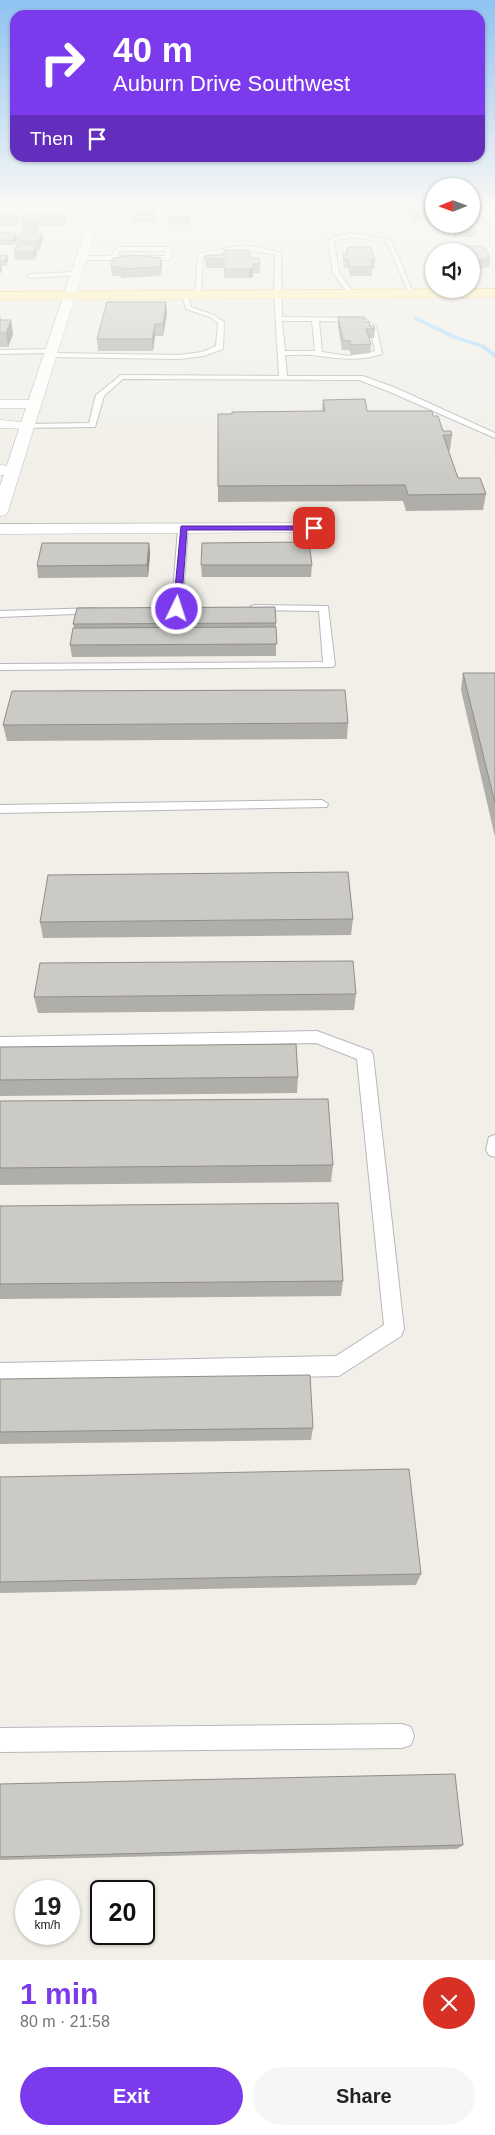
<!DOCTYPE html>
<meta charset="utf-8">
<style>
:root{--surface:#fff;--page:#f6f6f6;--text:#202124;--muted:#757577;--accent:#7c3aed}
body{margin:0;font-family:Arial,sans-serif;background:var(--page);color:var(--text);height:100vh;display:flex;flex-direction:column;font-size:19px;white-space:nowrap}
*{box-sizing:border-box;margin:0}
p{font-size:16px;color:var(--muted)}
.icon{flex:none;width:28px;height:28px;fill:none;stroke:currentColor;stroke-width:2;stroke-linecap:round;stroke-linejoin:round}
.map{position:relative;height:1960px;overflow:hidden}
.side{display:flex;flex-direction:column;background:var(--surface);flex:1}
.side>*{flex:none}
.banner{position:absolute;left:10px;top:10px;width:475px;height:152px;border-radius:15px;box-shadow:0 1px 4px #0004;background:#7c3aed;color:#fff;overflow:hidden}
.needle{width:32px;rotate:269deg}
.tools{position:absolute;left:425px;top:178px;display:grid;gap:10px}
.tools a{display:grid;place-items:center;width:55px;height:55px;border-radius:50%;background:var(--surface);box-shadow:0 1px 4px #0004;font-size:25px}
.speed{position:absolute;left:15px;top:1880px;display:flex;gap:10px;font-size:25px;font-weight:700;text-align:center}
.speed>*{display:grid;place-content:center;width:65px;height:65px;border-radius:50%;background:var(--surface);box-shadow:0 1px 4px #0004;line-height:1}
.speed small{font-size:12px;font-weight:400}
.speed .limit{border:2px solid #111;border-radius:8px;background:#fff;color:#111}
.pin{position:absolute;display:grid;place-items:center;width:42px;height:42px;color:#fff;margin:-21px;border-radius:10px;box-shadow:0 2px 8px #0006}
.me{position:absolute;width:55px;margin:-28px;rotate:4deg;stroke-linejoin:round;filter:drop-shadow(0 0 4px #0008)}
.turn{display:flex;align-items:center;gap:18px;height:105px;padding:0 20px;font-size:22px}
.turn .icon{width:65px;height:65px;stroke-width:2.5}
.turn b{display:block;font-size:35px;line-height:42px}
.then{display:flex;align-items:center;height:48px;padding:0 20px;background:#0003;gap:10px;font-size:19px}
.round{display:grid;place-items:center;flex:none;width:52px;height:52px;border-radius:26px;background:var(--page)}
.overview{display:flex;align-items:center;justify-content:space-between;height:85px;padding:0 20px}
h1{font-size:30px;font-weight:600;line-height:38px;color:var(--accent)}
.primary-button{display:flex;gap:10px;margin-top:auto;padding:10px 20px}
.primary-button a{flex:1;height:58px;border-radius:30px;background:var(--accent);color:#fff;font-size:20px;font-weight:600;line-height:58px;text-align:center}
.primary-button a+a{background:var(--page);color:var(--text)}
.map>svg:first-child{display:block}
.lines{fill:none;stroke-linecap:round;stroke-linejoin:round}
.stream{fill:#aadaff;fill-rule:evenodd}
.service-casing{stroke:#b5b8bc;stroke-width:2}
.minor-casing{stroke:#b5b8bc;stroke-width:1}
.tertiary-casing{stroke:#b5b8bc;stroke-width:1}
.primary-casing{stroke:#f2c960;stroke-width:1}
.service{fill:#fff;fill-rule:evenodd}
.minor{fill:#fff;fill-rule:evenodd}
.tertiary{fill:#fff;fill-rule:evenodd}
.primary{fill:#fff2af;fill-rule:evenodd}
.wall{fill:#afaea9}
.shaded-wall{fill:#8f8d8a}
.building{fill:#cccac5;stroke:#8f8d8a}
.route{fill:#7c3aed;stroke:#51269a}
</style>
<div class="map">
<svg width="495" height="1960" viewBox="0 0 495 1960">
<rect width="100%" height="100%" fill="#f1efe8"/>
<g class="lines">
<!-- stream -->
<polygon class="stream" points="415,316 456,336 484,345 495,353 495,358 480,347 452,338 413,319"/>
<defs>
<g id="service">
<polygon points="376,204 382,204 385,216 381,216"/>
<polygon points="352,233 391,240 414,295 409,294 387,242 352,237 334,241 339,273 354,294 349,295 333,273 328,240 336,236"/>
<path d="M239,246L258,247L281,253L282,317L363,318L376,326L382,354C360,361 342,359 320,356C309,354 296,355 285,355L287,376H363L396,388L495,433V438L390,392L359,380L123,379L104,396L95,427L24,428L23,426L27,424L89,423L96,395L121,375L279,376L274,294L275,254L239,250L203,256L201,295L198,297L195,295L198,254ZM282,321H312L315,351H285ZM319,321L362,322L370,327L375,351L349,356L322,352Z"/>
<path d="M117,247H169L172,249L171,258L168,260H81L78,258L81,256H111ZM119,251H166L165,256H117Z"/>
<polygon points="76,272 78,273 78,275 30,278 27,276 30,274"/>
<polygon points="185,293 188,295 191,307 214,315 224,322 223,349 204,356 179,359 50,357 46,355 48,353 0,354 0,350 52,349 56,351 53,353 179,355 202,352 216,346 218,323 210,317 186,309 182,295"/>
<polygon points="183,525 188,528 182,609 177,612 155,611 154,609 155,607 172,606 178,528"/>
<polygon points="255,605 328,606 335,665 333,667 0,670 0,664 323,662 319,611 251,610 250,608 251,606"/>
<polygon points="96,608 101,611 100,613 0,617 0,611"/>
<polygon points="322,800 328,804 327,807 0,813 0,805"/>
<polygon points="317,1031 371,1051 373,1055 404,1329 401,1336 339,1376 0,1383 0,1363 336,1356 384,1325 357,1059 316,1043 0,1049 0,1037"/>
<polygon points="495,1135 495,1157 489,1155 486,1150 489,1137"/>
<polygon points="402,1724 411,1727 414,1736 411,1745 402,1748 0,1752 0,1728"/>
</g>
<g id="minor">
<polygon points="0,208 96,208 101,211 96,214 0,214"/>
<polygon points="0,400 34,400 39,401 41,404 39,407 34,408 0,408"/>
<polygon points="0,420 32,423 34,426 32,429 0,428"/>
<polygon points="0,465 19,467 21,470 19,473 0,475"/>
<polygon points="314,523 320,524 323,528 320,532 0,534 0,524"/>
</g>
<polygon id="tertiary" points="94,204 104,204 8,511 6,515 0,516 0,486"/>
<polygon id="primary" points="495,289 495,297 0,300 0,292"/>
</defs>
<!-- service casing -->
<use href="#service" class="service-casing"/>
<!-- minor casing -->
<use href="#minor" class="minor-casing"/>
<!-- tertiary casing -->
<use href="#tertiary" class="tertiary-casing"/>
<!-- primary casing -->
<use href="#primary" class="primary-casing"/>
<!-- service -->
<use href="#service" class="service"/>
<!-- minor -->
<use href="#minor" class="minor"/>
<!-- tertiary -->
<use href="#tertiary" class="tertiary"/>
<!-- primary -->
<use href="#primary" class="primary"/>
</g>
<!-- wall -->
<g class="wall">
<polygon points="171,204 209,204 208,208 172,208"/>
<polygon points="407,204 434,204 434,221 414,221"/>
<polygon points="156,208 156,216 155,222 132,222 132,214"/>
<polygon points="0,212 18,212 19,220 17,226 0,226"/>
<polygon points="25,212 67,212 67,220 65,226 38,226 36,231 22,231 21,222"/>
<polygon points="189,216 190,225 168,225 168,217"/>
<polygon points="443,224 476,232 475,237 454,237 451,231 444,231 443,228"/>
<polygon points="42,232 43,240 39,250 36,250 37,254 34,260 15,260 14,252 17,245 17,241"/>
<polygon points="0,233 17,238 14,245 0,245"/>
<polygon points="449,246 480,246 485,248 490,258 489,267 486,267 486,268 471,268 471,251 449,251"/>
<polygon points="347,247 375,260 374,269 372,269 372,276 350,276 348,268 344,268 343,263 343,254 346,254"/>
<polygon points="0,256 8,260 6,266 1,266 2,270 0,274"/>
<polygon points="250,258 260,264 260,273 253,273 253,277 249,278 224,278 224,268 206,268 205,259"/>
<polygon points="162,266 160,276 121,278 121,276 112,276 111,267"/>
<polygon points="166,302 167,314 163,336 155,336 153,351 98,351 97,339"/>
<polygon points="0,314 1,320 11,320 13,334 8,347 0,347"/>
<polygon points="338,317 365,322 370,326 375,329 374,338 369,338 371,344 370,353 351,355 349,350 342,350 338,327"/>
<polygon points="323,400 367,411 433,416 443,431 452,435 450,450 448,450 458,478 486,494 483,510 406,511 403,501 218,502 218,486 232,414 322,411"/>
<polygon points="149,543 150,554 148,577 38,578 37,566"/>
<polygon points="201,565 312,565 311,577 202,577"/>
<polygon points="276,623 276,656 72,657 70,645 74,628 73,624"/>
<polygon points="463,673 495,673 495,837 461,690"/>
<polygon points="348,723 347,739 7,741 3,725"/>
<polygon points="353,919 351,935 43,938 40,922"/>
<polygon points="356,994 354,1010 38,1013 34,997"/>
<polygon points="0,1047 298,1077 297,1093 0,1096"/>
<polygon points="0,1101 333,1165 331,1182 0,1185"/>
<polygon points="0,1206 343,1281 341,1296 0,1299"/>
<polygon points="0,1379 313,1428 311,1440 0,1444"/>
<polygon points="0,1477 421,1574 416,1585 0,1593"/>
<polygon points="0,1784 463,1845 457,1849 0,1860"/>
</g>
<!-- shaded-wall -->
<g class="shaded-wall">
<polygon points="156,208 156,216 155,222 155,214"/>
<polygon points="18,212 19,220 17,226 16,218"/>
<polygon points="67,212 67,220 65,226 65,218"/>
<polygon points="37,218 38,226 36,231 35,222"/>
<polygon points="42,232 43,240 39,250 38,241"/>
<polygon points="16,233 17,238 14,245 13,240"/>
<polygon points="36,245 37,254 34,260 33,252"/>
<polygon points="7,255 8,260 6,266 5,261"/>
<polygon points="161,258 162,266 160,276 160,267"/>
<polygon points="0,260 2,270 0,274"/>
<polygon points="253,268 253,277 249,278 249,269"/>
<polygon points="166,302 167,314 163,336 163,324"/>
<polygon points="11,320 13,334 8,347 6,333"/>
<polygon points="155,324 155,336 153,351 152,339"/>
<polygon points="149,543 150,554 148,577 147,565"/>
</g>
<!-- building -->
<g class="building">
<polygon points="412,204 434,204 434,210 415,210"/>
<polygon points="133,208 156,208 155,214 132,214"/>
<polygon points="0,212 18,212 16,218 0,218"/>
<polygon points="25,212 67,212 65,218 37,218 35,222 21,222"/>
<polygon points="189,216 190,220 168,220 168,217"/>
<polygon points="443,224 471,224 476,232 455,232 452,227 445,227"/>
<polygon points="21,232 42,232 38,241 17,241"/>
<polygon points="0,233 16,233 13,240 0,240"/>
<polygon points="17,245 36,245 33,252 14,252"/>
<polygon points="449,246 480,246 485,248 490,258 486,258 487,260 471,260 471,251 452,251"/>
<polygon points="347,247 371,247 375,260 371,260 372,267 350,267 348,259 344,259 343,254 348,254"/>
<polygon points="224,250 249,250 250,258 259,258 260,264 253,264 253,268 249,269 224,269 224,259 205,259 206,255 224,255"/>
<polygon points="7,255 5,261 0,261 0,256"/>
<polygon points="134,255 161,258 160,267 121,269 121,267 111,267 113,258"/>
<polygon points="107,302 166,302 163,324 155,324 152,339 97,339"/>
<polygon points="338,317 364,317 365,322 369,322 370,326 374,326 375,329 366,329 371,344 351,345 350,341 343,340"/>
<polygon points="0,320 11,320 6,333 0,333"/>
<polygon points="365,399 367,411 432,411 433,416 438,416 443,431 451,431 452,435 443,435 458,478 480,478 486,494 408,495 405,485 218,486 218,414 232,414 232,412 325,411 323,400"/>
<polygon points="309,542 312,565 201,565 202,543"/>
<polygon points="42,543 149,543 147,565 37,566"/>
<polygon points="275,607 276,623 73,624 77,608"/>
<polygon points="276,627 277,644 70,645 73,628"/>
<polygon points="463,673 495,673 495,803"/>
<polygon points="345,690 348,723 3,725 12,691"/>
<polygon points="348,872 353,919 40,922 48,875"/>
<polygon points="353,961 356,994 34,997 40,963"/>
<polygon points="296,1044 298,1077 0,1080 0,1047"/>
<polygon points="328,1099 333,1165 0,1168 0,1101"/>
<polygon points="338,1203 343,1281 0,1284 0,1206"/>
<polygon points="310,1375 313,1428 0,1432 0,1379"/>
<polygon points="409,1469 421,1574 0,1582 0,1477"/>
<polygon points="455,1774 463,1845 0,1857 0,1784"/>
</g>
<!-- sky -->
<linearGradient id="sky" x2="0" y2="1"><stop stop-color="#8fc3f1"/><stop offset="0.43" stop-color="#f9f8f5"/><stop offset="1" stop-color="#f9f8f5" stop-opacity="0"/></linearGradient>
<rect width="495" height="478" fill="url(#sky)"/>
<!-- route -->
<polygon class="route" points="181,526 314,526 318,528 314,530 187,530 181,609 177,611 173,609"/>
</svg>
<div class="tools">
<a><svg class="needle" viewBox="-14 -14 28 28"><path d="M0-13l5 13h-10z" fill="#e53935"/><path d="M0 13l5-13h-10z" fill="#757577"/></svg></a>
<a><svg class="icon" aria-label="sound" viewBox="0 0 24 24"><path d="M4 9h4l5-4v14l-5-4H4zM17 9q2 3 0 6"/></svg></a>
</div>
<div class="speed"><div>19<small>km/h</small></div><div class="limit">20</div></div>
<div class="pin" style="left:314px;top:528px;background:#d93025"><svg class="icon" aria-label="arrive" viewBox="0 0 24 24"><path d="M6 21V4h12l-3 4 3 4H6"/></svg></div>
<svg class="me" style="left:177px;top:609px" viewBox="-20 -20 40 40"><circle r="17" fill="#7c3aed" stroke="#fff" stroke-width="3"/><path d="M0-11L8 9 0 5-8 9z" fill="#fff"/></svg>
<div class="banner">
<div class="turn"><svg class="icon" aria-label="right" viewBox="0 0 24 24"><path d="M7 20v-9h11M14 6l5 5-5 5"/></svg><div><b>40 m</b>Auburn Drive Southwest</div></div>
<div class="then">Then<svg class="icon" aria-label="arrive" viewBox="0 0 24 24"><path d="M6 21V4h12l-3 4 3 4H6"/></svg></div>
</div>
</div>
<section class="side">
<div class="overview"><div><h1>1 min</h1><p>80 m · 21:58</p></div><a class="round" style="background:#d93025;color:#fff"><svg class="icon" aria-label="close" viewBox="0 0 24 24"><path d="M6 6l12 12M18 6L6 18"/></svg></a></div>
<div class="primary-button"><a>Exit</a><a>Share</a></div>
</section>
